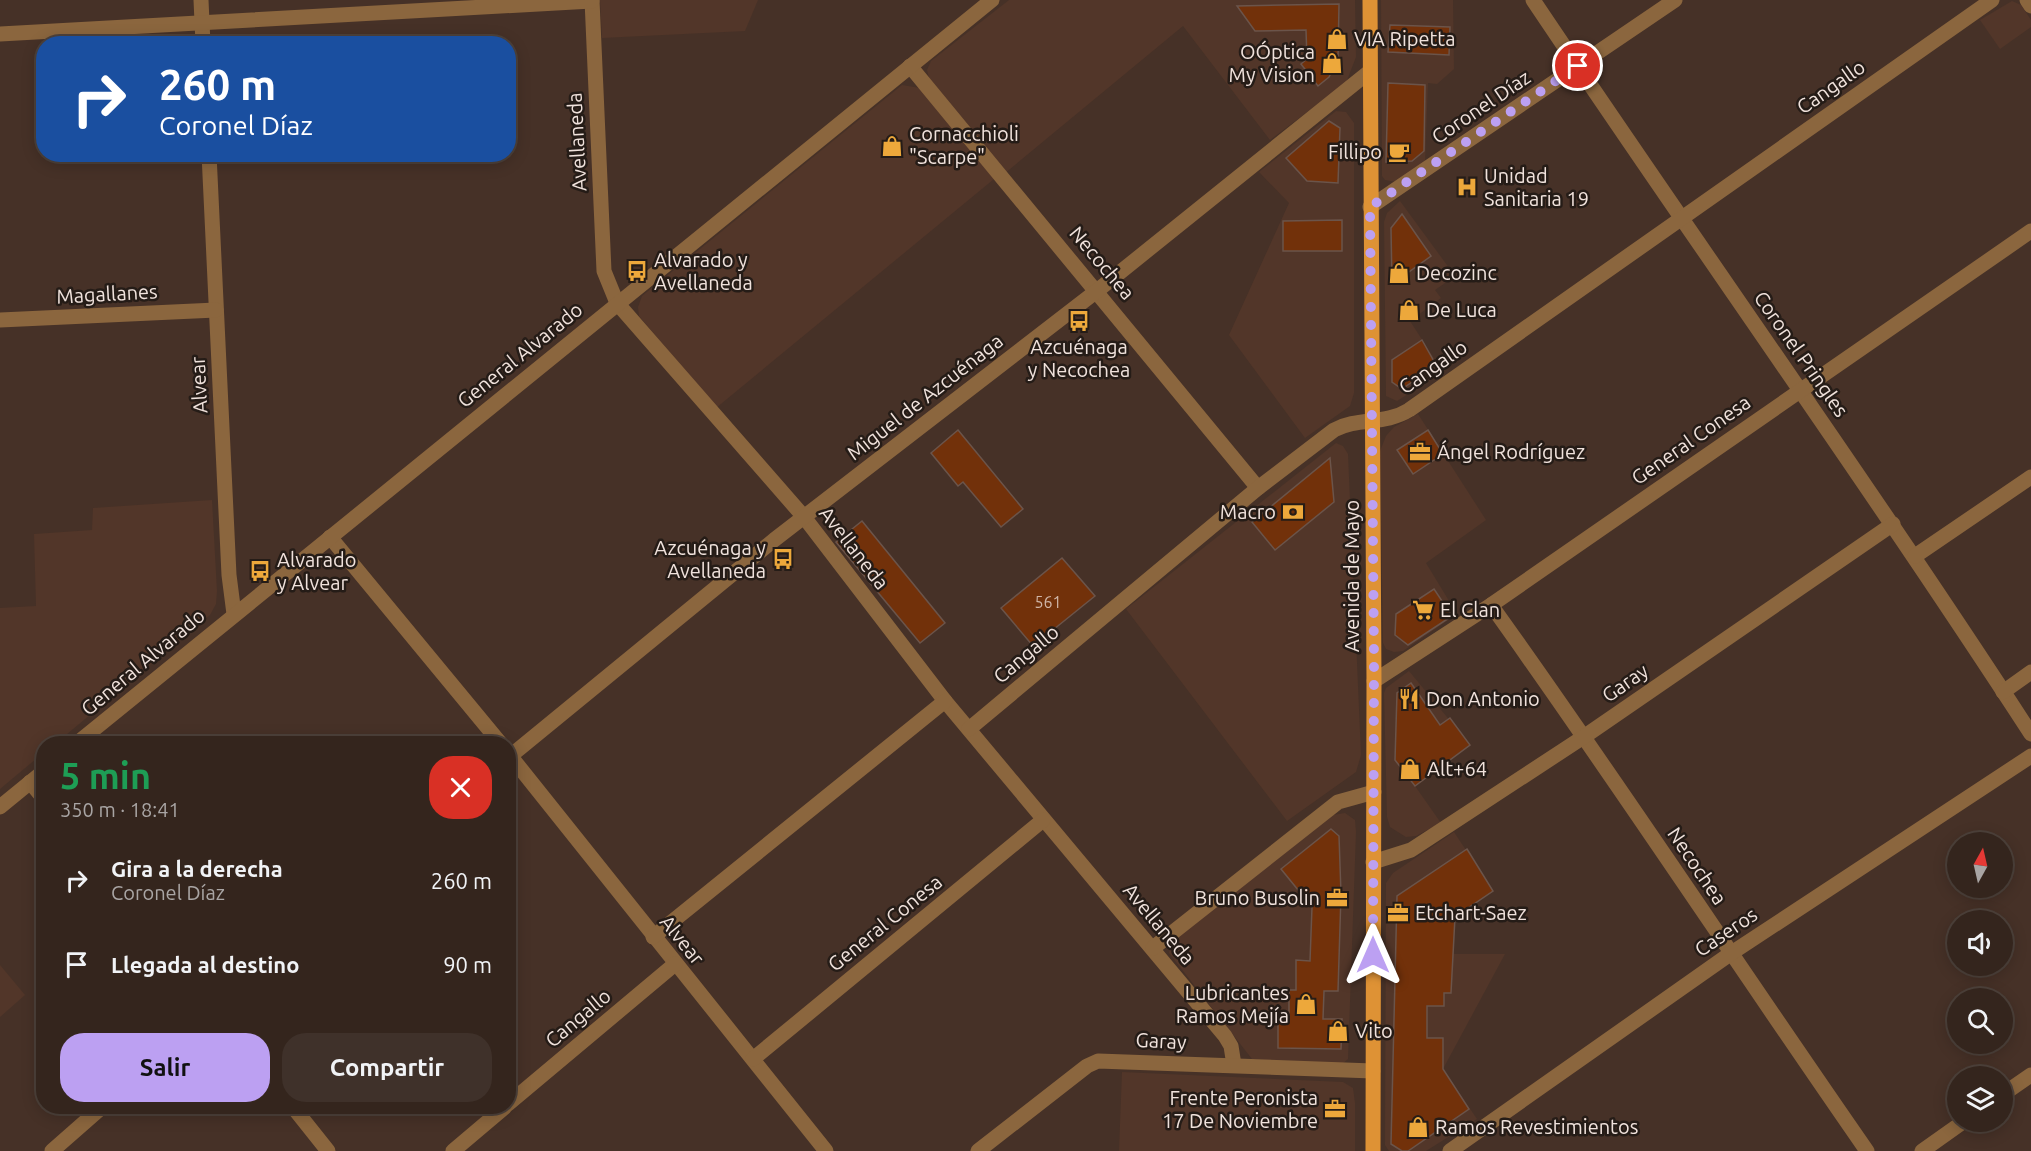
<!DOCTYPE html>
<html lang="es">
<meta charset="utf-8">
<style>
:root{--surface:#34251d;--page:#3f312a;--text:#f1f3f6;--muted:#a9a5a4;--line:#4e423b;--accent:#bca0f2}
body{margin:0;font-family:Ubuntu,sans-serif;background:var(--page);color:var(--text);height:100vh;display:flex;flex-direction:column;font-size:22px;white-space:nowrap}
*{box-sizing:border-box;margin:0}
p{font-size:20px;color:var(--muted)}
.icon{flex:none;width:33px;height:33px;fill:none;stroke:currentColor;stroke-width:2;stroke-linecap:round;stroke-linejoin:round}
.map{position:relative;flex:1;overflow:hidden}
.sheet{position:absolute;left:36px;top:736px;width:480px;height:378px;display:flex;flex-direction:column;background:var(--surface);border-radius:24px;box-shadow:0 3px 15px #0003,0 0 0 2px var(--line)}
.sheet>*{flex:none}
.hud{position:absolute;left:36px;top:36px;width:480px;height:126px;border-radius:24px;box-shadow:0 3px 15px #0003,0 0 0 2px var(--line);background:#1a4fa0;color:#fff;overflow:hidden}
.needle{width:39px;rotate:8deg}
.fabs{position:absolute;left:1947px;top:832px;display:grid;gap:12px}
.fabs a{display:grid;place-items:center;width:66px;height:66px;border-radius:50%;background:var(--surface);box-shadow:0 3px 15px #0003,0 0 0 2px var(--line);font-size:30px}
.pin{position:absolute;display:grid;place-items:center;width:51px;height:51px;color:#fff;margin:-26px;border:3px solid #fff;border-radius:50%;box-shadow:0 2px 6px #0007}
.me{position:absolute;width:66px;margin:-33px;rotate:0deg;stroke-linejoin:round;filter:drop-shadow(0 0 4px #0008)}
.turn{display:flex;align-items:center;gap:21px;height:126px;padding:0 24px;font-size:27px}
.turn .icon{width:78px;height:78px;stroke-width:2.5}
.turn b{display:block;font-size:42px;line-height:51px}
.round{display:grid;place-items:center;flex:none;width:63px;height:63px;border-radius:24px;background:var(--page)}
.summary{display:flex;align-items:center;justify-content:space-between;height:102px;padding:0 24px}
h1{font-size:36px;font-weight:600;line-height:45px;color:#1e9e55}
.primary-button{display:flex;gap:12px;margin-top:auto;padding:12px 24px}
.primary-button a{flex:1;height:69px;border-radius:24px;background:var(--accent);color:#111;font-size:24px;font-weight:600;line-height:69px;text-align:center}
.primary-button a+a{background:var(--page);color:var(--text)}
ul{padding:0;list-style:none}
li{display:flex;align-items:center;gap:18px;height:84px;padding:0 24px}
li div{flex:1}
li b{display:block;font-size:22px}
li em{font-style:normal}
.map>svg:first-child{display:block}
.built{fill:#523629}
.building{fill:#72310a;stroke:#6b544a;stroke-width:1.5}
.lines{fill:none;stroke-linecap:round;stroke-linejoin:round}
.minor{stroke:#8b663e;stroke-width:15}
.major{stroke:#de9235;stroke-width:15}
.route{stroke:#bca0f2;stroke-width:10;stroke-dasharray:0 18}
.labels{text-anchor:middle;stroke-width:5;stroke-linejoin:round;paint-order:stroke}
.number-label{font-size:16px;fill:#d0b6a8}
.poi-label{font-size:20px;fill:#f0e2dc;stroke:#251c17;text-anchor:start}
.street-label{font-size:20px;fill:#f0e2dc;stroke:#251c17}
</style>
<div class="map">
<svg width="2031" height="1151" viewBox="0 0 2031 1151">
<rect width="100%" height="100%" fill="#463127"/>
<!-- built -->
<g class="built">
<polygon points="600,0 758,0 745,31 602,38"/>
<polygon points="1009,0 1355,0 1356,57 1346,83 1270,140 1183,26 1004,174 929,78 927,70 931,61"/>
<polygon points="1381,0 1453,0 1454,69 1437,84 1428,83 1425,165 1396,182 1385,180 1382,176"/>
<polygon points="2012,1 2021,5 2031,20 2031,27 2000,49 1980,20"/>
<polygon points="902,85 920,88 994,179 716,408 639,316 638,307 642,296"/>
<polygon points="1336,111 1346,112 1354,123 1354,393 1350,406 1305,438 1229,335 1289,203 1259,172"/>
<polygon points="1400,201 1455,276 1435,290 1441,298 1410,321 1443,372 1397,401 1386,396 1384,222 1387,213"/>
<polygon points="1418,414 1486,520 1426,563 1457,614 1403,651 1394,652 1386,649 1383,643 1380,451 1386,436 1394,427"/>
<polygon points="1336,443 1343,446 1348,454 1361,755 1356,772 1287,821 1126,609"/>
<polygon points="212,500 217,591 216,604 210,615 55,744 44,744 43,753 0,789 0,608 36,606 34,534 92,530 93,508"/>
<polygon points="1409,671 1470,745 1415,786 1441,823 1416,836 1406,837 1390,827 1387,817 1384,693 1386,688"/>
<polygon points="1345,813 1355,820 1356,832 1348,1059 1340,1066 1252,1059 1169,953 1171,940 1333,815"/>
<polygon points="1454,832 1493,891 1455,917 1453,954 1505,954 1443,1069 1477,1119 1426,1151 1389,1151 1385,1145 1386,883 1393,873"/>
<polygon points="0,965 25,995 0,1017"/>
<polygon points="1122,1072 1343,1082 1353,1088 1355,1103 1355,1151 1119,1151"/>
</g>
<!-- building -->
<g class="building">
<polygon points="1339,4 1338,59 1329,77 1318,86 1301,64 1307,59 1306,30 1255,31 1237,6"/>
<polygon points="1390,25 1450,27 1449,55 1388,52"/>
<polygon points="1388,83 1425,85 1424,151 1412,161 1386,162"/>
<polygon points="1329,121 1340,128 1338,183 1307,181 1286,158"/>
<polygon points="1402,214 1431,256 1392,284 1391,228"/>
<polygon points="1342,220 1342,251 1283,251 1283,221"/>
<polygon points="1422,340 1436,365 1402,389 1392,382 1392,360"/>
<polygon points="958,430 1023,509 1001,527 963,482 958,486 931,453"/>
<polygon points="1428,430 1443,454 1413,474 1397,450"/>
<polygon points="1330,458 1334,502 1275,550 1252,522"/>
<polygon points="862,521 945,623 920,643 836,542"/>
<polygon points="1062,558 1095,596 1033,646 1001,608"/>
<polygon points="1434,589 1452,616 1408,645 1395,635 1396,614"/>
<polygon points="1411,683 1440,725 1450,718 1470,745 1415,786 1395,760 1397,693"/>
<polygon points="1331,829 1339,836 1341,894 1338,991 1324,991 1323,1019 1342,1019 1341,1049 1278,1048 1278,1018 1289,1018 1289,990 1296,990 1296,960 1310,961 1312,907 1281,869"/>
<polygon points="1467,849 1493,891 1455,917 1451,993 1444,993 1444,1006 1427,1006 1427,1038 1443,1038 1443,1069 1469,1109 1408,1151 1402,1151 1391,1144 1397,896"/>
</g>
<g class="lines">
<!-- minor -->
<g class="minor">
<polyline points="201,0 203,44"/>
<polyline points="592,0 604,271 617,303 804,517 945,701 1225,1036 1231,1046 1234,1065"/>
<path d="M1533,0C1698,246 1870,486 2031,734"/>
<polyline points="2027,0 2031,6"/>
<polyline points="0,34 592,1"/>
<polyline points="910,66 1258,488"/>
<polyline points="209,154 229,575 234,614"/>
<polyline points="1370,207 1675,0"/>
<polyline points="0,320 216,310"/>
<polyline points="330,537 501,744"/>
<polyline points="1915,556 2031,477"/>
<path d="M1491,605C1620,785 1741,970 1867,1151"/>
<polyline points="1374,681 1491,605 2031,231"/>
<polyline points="2003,692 2031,672"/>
<path d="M969,729L1258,488L1334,430C1358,417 1385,425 1409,410L1992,0"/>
<polyline points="76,744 992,0"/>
<polyline points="508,753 826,1151"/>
<polyline points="508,758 774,540 1098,290 1369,72"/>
<polyline points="30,782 44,799"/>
<polyline points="0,807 44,771"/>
<polyline points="1373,862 1411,850 1585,736 1893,524"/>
<polyline points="653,937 945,701"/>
<polyline points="1153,948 1338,802 1374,792"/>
<polyline points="753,1059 1043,820"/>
<polyline points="2002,1095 2031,1075"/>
<polyline points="508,1104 675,964"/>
<polyline points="293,1107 328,1151"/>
<polyline points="52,1151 102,1107"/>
<polyline points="453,1151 505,1107"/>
<polyline points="978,1151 1087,1066 1098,1061 1373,1071"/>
<polyline points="1450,1151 1730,954 2031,756"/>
<polyline points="1922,1151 1963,1122"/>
</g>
<!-- major -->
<polyline class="major" points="1370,0 1374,681 1373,1151"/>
</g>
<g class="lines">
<!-- route -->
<polyline class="route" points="1373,955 1374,659 1370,207 1578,66"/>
</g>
<!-- icons -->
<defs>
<symbol id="shop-bare" viewBox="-9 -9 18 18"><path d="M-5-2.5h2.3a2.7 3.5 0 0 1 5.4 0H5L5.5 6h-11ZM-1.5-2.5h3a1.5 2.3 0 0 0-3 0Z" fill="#eda83b" stroke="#251c17" stroke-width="2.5" paint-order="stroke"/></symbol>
<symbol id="cafe-bare" viewBox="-9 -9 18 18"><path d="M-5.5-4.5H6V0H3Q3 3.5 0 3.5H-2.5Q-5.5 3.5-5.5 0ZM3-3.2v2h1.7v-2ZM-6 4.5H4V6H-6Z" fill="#eda83b" stroke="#251c17" stroke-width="2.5" paint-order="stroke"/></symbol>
<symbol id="hospital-bare" viewBox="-9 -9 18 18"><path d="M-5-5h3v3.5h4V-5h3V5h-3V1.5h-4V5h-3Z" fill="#eda83b" stroke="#251c17" stroke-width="2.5" paint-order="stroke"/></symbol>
<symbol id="bus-bare" viewBox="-9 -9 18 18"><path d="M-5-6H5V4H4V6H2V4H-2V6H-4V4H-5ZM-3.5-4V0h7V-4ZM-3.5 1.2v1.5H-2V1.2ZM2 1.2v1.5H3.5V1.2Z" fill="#eda83b" stroke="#251c17" stroke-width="2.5" paint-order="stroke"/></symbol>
<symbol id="office-bare" viewBox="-9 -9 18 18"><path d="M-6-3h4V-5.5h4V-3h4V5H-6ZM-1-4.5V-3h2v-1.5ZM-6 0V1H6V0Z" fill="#eda83b" stroke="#251c17" stroke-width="2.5" paint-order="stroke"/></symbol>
<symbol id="bank-bare" viewBox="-9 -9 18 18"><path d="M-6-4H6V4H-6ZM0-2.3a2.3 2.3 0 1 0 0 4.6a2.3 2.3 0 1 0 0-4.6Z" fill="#eda83b" stroke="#251c17" stroke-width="2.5" paint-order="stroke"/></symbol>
<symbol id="supermarket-bare" viewBox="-9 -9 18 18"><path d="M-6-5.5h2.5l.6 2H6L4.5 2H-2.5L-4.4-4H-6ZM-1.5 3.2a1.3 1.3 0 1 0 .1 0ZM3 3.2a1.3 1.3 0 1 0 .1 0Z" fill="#eda83b" stroke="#251c17" stroke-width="2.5" paint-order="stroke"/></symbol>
<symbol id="restaurant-bare" viewBox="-9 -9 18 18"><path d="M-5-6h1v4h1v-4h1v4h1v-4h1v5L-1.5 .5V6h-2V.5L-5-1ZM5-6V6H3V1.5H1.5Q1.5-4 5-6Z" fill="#eda83b" stroke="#251c17" stroke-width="2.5" paint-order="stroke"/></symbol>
</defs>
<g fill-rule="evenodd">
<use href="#shop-bare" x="1322" y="24" width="30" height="30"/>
<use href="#shop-bare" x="1317" y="48" width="30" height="30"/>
<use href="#shop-bare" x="877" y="131" width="30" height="30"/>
<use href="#cafe-bare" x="1384" y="137" width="30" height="30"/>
<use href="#hospital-bare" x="1452" y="172" width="30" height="30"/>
<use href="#bus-bare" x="622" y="256" width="30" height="30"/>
<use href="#shop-bare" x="1384" y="258" width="30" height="30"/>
<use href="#shop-bare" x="1394" y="295" width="30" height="30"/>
<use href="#bus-bare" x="1064" y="306" width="30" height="30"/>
<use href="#office-bare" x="1405" y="437" width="30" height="30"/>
<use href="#bank-bare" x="1278" y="497" width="30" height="30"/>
<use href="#bus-bare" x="768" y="544" width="30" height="30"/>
<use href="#bus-bare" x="245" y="556" width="30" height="30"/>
<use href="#supermarket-bare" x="1408" y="595" width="30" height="30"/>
<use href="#restaurant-bare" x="1394" y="684" width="30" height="30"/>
<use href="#shop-bare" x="1395" y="754" width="30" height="30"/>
<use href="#office-bare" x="1322" y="883" width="30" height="30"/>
<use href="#office-bare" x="1383" y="898" width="30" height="30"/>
<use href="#shop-bare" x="1291" y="989" width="30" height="30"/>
<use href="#shop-bare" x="1323" y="1016" width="30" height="30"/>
<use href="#office-bare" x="1320" y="1094" width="30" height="30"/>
<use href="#shop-bare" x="1403" y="1112" width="30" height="30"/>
</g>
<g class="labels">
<!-- number labels -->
<g class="number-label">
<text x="1048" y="608">561</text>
</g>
<!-- poi labels -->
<g class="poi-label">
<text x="1354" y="46">VIA Ripetta</text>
<text x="1315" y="59" text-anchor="end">OÓptica<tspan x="1315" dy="23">My Vision</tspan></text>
<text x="909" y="141">Cornacchioli<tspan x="909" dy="23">"Scarpe"</tspan></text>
<text x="1382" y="159" text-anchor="end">Fillipo</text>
<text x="1484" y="183">Unidad<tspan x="1484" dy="23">Sanitaria 19</tspan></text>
<text x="654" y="267">Alvarado y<tspan x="654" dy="23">Avellaneda</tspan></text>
<text x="1416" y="280">Decozinc</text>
<text x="1426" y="317">De Luca</text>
<text x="1079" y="354" text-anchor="middle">Azcuénaga<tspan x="1079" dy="23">y Necochea</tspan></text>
<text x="1437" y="459">Ángel Rodríguez</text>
<text x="1276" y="519" text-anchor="end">Macro</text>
<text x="766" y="555" text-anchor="end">Azcuénaga y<tspan x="766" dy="23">Avellaneda</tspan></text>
<text x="277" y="567">Alvarado<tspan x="277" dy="23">y Alvear</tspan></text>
<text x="1440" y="617">El Clan</text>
<text x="1426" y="706">Don Antonio</text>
<text x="1427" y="776">Alt+64</text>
<text x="1320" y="905" text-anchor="end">Bruno Busolin</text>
<text x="1415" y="920">Etchart-Saez</text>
<text x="1289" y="1000" text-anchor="end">Lubricantes<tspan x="1289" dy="23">Ramos Mejía</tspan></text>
<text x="1355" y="1038">Vito</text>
<text x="1318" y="1105" text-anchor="end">Frente Peronista<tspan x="1318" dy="23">17 De Noviembre</tspan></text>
<text x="1435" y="1134">Ramos Revestimientos</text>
</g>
<!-- street labels -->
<g class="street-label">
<text transform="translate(1831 87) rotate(-35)" y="7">Cangallo</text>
<text transform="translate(1481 107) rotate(-34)" y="7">Coronel Díaz</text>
<text transform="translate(577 142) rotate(-93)" y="7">Avellaneda</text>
<text transform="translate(1102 263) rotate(50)" y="7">Necochea</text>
<text transform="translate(107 294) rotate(-3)" y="7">Magallanes</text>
<text transform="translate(1801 354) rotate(55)" y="7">Coronel Pringles</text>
<text transform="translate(520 355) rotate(-39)" y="7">General Alvarado</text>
<text transform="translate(1433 367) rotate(-35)" y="7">Cangallo</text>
<text transform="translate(199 385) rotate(-93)" y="7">Alvear</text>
<text transform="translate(925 397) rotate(-38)" y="7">Miguel de Azcuénaga</text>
<text transform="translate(1691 440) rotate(-35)" y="7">General Conesa</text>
<text transform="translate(854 548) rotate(52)" y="7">Avellaneda</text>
<text transform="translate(1352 576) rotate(-90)" y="7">Avenida de Mayo</text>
<text transform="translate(1026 654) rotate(-40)" y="7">Cangallo</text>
<text transform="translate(143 662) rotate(-40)" y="7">General Alvarado</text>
<text transform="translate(1625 683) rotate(-35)" y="7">Garay</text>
<text transform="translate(1697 866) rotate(56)" y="7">Necochea</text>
<text transform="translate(885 923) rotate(-39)" y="7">General Conesa</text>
<text transform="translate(1159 924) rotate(50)" y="7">Avellaneda</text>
<text transform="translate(1726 932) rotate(-34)" y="7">Caseros</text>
<text transform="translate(682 940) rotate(51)" y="7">Alvear</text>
<text transform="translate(578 1018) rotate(-40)" y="7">Cangallo</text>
<text transform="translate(1161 1041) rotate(3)" y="7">Garay</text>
</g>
</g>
</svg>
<div class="fabs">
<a><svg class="needle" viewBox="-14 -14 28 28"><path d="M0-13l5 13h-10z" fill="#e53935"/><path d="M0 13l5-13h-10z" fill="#a9a5a4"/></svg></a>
<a><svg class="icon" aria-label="sound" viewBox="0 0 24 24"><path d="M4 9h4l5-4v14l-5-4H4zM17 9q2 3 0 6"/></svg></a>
<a><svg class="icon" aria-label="search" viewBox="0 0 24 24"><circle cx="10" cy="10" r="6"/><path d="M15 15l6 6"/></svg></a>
<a><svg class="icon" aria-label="layers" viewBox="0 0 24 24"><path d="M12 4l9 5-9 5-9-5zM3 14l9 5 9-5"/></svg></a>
</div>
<div class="pin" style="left:1578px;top:66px;background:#d93025"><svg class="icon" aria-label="arrive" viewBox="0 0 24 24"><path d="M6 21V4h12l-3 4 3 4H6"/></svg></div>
<svg class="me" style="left:1373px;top:955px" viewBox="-20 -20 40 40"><path d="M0-17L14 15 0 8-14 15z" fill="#bca0f2" stroke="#fff" stroke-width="4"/></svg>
<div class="hud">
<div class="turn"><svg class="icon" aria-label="right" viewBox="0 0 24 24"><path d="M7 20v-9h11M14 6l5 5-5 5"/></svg><div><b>260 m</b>Coronel Díaz</div></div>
</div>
<section class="sheet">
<div class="summary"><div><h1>5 min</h1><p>350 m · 18:41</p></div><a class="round" style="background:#d93025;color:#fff"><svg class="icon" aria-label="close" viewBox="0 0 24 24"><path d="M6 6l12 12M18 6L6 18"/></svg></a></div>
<ul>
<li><svg class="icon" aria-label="right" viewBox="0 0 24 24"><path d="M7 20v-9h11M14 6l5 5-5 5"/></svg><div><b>Gira a la derecha</b><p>Coronel Díaz</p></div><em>260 m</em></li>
<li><svg class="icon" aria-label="arrive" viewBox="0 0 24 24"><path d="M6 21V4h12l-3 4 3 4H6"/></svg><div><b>Llegada al destino</b></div><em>90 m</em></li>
</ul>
<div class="primary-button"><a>Salir</a><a>Compartir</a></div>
</section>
</div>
